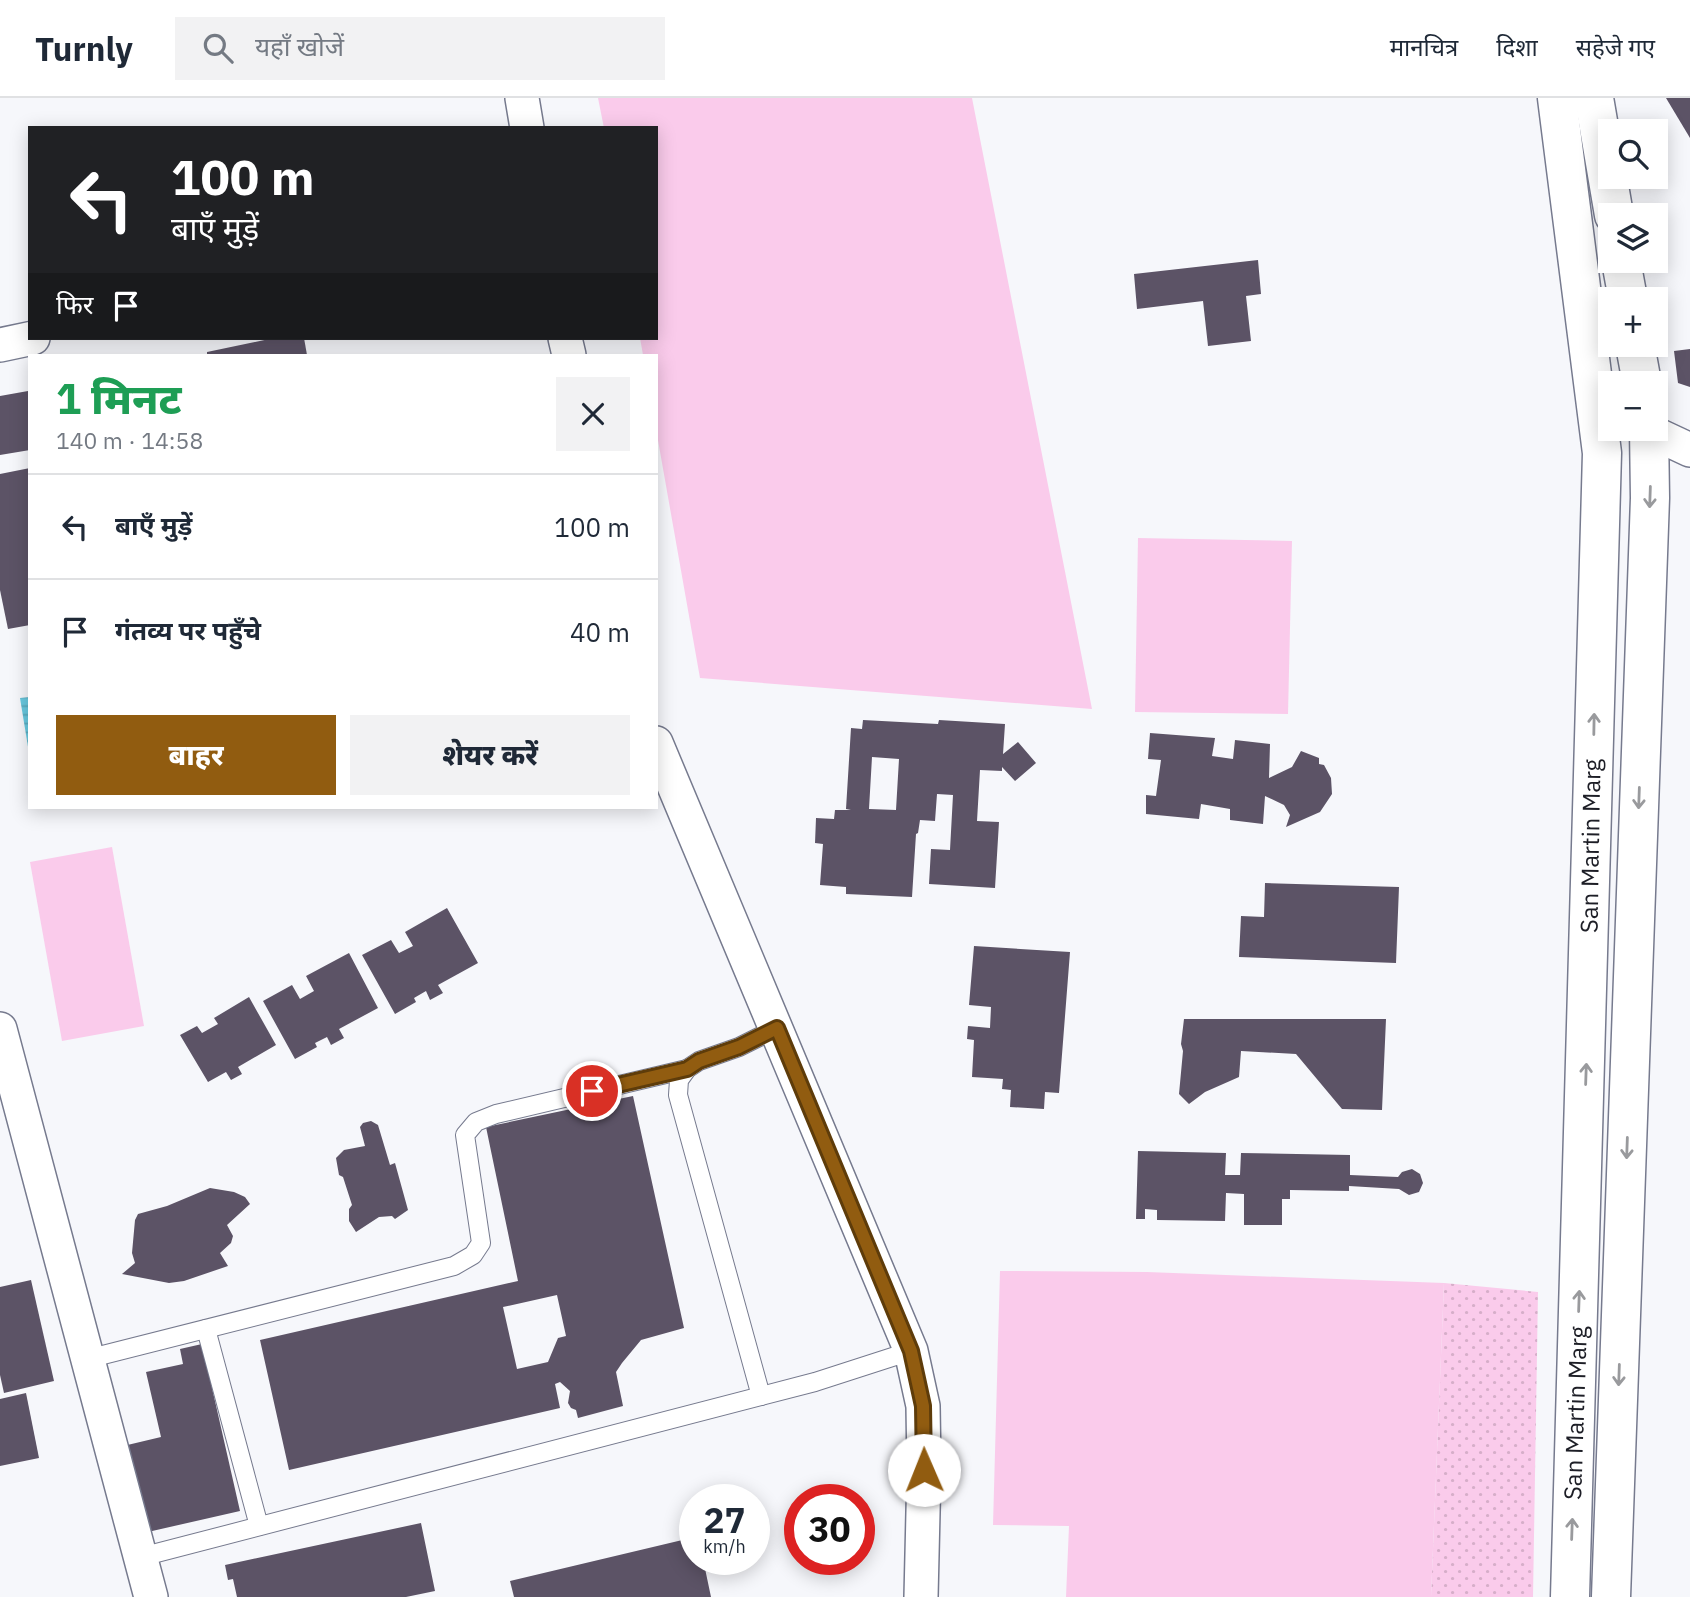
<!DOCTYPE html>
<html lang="hi">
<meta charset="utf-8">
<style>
:root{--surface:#fff;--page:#f2f2f3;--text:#1f2937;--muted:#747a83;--line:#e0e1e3;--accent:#915c10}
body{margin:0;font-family:"IBM Plex Sans","Noto Sans Devanagari",sans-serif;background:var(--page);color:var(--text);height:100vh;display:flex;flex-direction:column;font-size:26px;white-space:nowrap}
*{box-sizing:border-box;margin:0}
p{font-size:23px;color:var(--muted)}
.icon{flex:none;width:38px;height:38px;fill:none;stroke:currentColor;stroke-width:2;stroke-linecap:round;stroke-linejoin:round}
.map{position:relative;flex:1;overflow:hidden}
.panel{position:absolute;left:28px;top:256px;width:630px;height:455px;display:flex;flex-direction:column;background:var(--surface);border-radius:0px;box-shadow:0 4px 18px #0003}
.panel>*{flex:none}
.hud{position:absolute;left:28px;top:28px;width:630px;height:214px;border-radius:0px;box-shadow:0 4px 18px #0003;background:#202124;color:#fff;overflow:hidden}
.buttons{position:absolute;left:1598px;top:21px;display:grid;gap:14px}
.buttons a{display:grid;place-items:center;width:70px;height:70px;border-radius:0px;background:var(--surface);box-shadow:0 4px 18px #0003;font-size:35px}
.speed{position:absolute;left:679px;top:1386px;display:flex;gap:14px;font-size:35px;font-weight:700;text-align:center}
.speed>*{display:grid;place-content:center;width:91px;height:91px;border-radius:50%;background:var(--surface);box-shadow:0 4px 18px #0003;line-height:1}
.speed small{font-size:18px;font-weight:400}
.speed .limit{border:10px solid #d22;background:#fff;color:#111}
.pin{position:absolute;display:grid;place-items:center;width:60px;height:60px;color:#fff;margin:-30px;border:4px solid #fff;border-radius:50%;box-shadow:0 2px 7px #0007}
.me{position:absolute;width:77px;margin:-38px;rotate:359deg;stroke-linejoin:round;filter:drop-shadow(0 0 5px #0008)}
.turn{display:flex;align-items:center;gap:24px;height:147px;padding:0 28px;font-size:32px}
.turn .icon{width:91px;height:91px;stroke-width:2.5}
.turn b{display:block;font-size:49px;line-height:60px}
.then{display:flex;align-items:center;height:66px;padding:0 28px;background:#0003;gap:14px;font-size:26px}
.round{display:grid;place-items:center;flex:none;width:74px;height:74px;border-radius:0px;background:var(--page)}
.summary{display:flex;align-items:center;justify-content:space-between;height:119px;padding:0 28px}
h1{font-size:42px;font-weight:800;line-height:52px;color:#1e9e55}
.action{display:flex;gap:14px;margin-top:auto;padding:14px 28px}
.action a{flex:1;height:80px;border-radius:0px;background:var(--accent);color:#fff;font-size:28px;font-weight:800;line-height:80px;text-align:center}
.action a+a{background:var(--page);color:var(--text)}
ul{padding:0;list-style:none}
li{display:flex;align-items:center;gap:21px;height:105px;padding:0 28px;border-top:2px solid var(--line)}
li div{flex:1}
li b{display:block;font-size:26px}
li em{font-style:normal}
header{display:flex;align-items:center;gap:42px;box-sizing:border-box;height:98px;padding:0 35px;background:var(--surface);border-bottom:2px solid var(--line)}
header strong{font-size:33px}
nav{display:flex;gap:38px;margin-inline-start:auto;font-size:24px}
.search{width:490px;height:63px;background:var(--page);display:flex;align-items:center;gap:18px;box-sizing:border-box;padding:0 24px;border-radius:0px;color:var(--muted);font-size:26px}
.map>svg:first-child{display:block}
.grass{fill:url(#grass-dots)}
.park{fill:#facbeb}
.water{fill:url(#water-rules)}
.building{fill:#5c5366;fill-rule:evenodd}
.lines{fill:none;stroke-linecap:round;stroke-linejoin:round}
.service-casing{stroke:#767a8e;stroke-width:20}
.minor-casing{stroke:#767a8e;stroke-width:36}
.tertiary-casing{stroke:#767a8e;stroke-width:41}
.service{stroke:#fff;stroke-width:18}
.minor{stroke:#fff;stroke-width:33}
.tertiary{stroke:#fff;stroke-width:38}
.oneway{stroke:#999a9d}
.route-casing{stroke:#5e3c0a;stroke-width:18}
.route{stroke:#915c10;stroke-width:12}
.labels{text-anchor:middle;stroke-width:7;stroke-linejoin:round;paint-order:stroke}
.street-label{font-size:24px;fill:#1d1e26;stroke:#fff}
</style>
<header>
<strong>Turnly</strong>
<div class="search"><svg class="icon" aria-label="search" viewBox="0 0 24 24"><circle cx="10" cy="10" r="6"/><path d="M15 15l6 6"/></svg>यहाँ खोजें</div>
<nav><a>मानचित्र</a><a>दिशा</a><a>सहेजे गए</a></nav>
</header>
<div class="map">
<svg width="1690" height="1499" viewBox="0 0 1690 1499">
<defs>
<pattern id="grass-dots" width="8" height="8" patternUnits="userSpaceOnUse" patternTransform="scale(1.75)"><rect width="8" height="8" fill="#facbeb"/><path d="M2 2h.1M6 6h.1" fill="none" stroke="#d6aec9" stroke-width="1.8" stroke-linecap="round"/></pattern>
<pattern id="water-rules" width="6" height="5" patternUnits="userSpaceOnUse" patternTransform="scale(1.75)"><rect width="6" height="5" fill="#69cae1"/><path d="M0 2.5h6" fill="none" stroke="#5badc1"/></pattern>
</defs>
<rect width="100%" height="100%" fill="#f6f7fb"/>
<!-- grass -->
<polygon class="grass" points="1444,1185 1538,1194 1533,1499 1431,1499"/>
<!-- park -->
<g class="park">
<polygon points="598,0 972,0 1092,611 700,580 656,331 656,257 643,257 640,240 656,240 656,30 604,30"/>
<polygon points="1138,440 1292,443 1288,616 1135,614"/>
<polygon points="112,749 144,928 62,943 30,764"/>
<polygon points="1000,1173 1147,1174 1444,1185 1431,1499 1066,1499 1069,1428 993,1427"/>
</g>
<!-- water -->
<polygon class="water" points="30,599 30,661 20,600"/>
<!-- building -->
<g class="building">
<polygon points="1666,0 1690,0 1690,40"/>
<polygon points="1258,162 1261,196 1246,198 1251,243 1208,248 1203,203 1137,211 1134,176"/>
<polygon points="274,240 304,240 307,257 207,257 207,254"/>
<polygon points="1690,251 1690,289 1678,285 1674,253"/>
<polygon points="28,293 30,352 0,357 0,298"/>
<polygon points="30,370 30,527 8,531 0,492 0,376"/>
<path d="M863,622L938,626L939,622L1005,626L1003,656L1018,644L1036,665L1015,683L1002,669V673L980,672L977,723L999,724L995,790L929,786L931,751L950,752L953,697L937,696L935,723L920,722L918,735L916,736L912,799L846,796V789L820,787L823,746L815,745L816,720L834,721L835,712H851L846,711L851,630L862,631ZM872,659L899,661L896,712L869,711Z"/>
<polygon points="1150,635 1215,640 1212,658 1233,661 1235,642 1270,646 1269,680 1292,669 1301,653 1319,660 1319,666 1324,667 1331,680 1332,696 1320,714 1286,729 1290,717 1284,707 1265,698 1263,726 1230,722 1230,711 1201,706 1199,721 1146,716 1146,697 1156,698 1161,662 1148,661"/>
<polygon points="1265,785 1399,789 1396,865 1239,859 1241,818 1264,819"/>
<polygon points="447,810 478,865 438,887 443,895 430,902 426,893 414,900 416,904 395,916 362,857 391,842 399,855 413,848 405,834"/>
<polygon points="974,848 1070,854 1059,995 1045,994 1044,1011 1010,1009 1011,992 1002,991 1003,981 972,979 974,942 967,941 968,928 990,930 991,909 969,907"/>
<polygon points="349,855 378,910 339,931 344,940 331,947 327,939 315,945 317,949 295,961 263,903 292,887 300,901 314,893 306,878"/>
<polygon points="249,899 276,947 238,969 242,976 231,982 226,974 208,984 180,937 197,928 202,935 218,926 214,920"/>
<polygon points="1184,921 1386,921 1382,1012 1342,1011 1296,956 1241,953 1239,979 1205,994 1189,1006 1179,996 1183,953 1181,946"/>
<path d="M633,998L684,1230L641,1242L622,1265L616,1274L623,1308L578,1320L576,1312L571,1310L568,1305L570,1293L560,1284L555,1286L560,1310L289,1372L260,1242L518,1183L486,1029ZM557,1197L566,1238L558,1240L548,1264L517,1271L503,1209Z"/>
<polygon points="371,1023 378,1027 390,1067 395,1065 408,1112 395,1121 392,1118 379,1119 356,1134 349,1123 349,1111 352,1107 343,1079 339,1077 336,1060 344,1052 365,1048 360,1029 363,1025"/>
<polygon points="1138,1053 1226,1055 1225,1077 1240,1077 1241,1055 1350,1057 1350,1077 1398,1079 1402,1074 1412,1071 1420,1076 1423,1085 1419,1094 1409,1097 1399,1091 1349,1088 1349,1093 1290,1092 1290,1101 1282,1101 1282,1127 1244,1127 1244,1096 1226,1095 1225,1123 1157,1122 1157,1112 1145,1111 1145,1121 1136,1121"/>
<polygon points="210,1090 234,1094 245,1099 250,1106 227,1127 233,1138 231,1145 220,1155 228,1168 184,1183 169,1185 122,1176 135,1165 132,1155 135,1122 138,1116 167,1108"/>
<polygon points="31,1182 54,1283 4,1295 0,1277 0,1189"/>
<polygon points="202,1246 240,1413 139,1436 119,1349 161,1339 146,1274 183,1266 180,1251"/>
<polygon points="26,1295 39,1360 0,1368 0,1301"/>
<polygon points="421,1425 435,1493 406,1499 237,1499 233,1481 228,1482 225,1467"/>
<polygon points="695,1439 695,1461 703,1461 711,1499 514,1499 510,1483"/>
</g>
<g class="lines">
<defs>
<g id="service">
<polyline points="206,1231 259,1428"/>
<polyline points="87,1261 454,1168 473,1157 481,1145 465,1037 476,1024 496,1016 687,971"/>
<polyline points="761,1298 678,997 679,982 687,971 699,963 739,949 777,930"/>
<polyline points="141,1459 815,1284 911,1253"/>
</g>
<g id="minor">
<polyline points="522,0 527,30"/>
<polyline points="565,240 569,257"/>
<polyline points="0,247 33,240"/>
<polyline points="1645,331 1690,352"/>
<polyline points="656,645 911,1253 923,1308 924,1372 921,1499"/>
<polyline points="0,931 151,1499"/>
</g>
<g id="tertiary">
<polyline points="1557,0 1602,355 1570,1499"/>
<polyline points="1594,0 1614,117"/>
<polyline points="1621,163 1628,201"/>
<polyline points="1635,247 1642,285"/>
<polyline points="1611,1499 1650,400 1649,331"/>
</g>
</defs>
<!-- service casing -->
<use href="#service" class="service-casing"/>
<!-- minor casing -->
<use href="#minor" class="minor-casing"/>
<!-- tertiary casing -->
<use href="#tertiary" class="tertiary-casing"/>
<!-- service -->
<use href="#service" class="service"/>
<!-- minor -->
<use href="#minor" class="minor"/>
<!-- tertiary -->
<use href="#tertiary" class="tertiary"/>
</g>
<!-- one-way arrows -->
<defs><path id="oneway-shaft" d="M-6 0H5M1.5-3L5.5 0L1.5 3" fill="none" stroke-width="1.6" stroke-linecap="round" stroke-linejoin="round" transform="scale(1.75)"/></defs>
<g class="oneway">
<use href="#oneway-shaft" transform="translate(1650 399) rotate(92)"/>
<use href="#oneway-shaft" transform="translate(1594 626) rotate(-89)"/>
<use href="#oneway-shaft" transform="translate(1639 700) rotate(92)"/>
<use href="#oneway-shaft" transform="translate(1586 976) rotate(-88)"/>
<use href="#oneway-shaft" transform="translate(1627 1050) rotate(92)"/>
<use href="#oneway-shaft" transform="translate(1579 1203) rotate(-88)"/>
<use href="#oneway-shaft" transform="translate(1619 1277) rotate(92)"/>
<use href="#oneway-shaft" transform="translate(1572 1431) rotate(-88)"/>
</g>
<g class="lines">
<defs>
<polyline id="route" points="592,993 687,971 699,963 739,949 777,930 911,1253 923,1308 924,1372"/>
</defs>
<!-- route casing -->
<use href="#route" class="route-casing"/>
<!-- route -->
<use href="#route" class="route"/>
</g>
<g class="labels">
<!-- street labels -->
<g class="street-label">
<text transform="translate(1591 748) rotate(-89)" y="8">San Martin Marg</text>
<text transform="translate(1576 1315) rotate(-88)" y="8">San Martin Marg</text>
</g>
</g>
</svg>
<div class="buttons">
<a><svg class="icon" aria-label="search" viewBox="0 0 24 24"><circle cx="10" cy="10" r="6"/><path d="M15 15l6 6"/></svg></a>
<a><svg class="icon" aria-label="layers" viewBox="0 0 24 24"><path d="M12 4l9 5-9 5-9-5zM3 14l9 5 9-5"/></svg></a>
<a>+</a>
<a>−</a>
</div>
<div class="speed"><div>27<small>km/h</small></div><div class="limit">30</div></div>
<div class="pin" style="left:592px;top:993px;background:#d93025"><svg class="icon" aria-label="arrive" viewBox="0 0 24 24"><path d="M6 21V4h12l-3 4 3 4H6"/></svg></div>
<svg class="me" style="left:924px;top:1372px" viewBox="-20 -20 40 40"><circle r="19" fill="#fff"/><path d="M0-13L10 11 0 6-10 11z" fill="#915c10"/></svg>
<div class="hud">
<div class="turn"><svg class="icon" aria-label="left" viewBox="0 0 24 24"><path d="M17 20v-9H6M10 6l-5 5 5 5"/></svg><div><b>100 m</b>बाएँ मुड़ें</div></div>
<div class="then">फिर<svg class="icon" aria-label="arrive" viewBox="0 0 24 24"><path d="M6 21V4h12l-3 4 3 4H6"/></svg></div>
</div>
<section class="panel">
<div class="summary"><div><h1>1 मिनट</h1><p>140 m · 14:58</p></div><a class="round"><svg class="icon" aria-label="close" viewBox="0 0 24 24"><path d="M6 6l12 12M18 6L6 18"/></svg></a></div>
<ul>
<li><svg class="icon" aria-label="left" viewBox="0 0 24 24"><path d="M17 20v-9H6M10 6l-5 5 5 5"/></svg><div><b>बाएँ मुड़ें</b></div><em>100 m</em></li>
<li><svg class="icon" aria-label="arrive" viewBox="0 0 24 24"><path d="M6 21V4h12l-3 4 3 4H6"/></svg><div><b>गंतव्य पर पहुँचे</b></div><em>40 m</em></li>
</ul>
<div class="action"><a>बाहर</a><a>शेयर करें</a></div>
</section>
</div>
